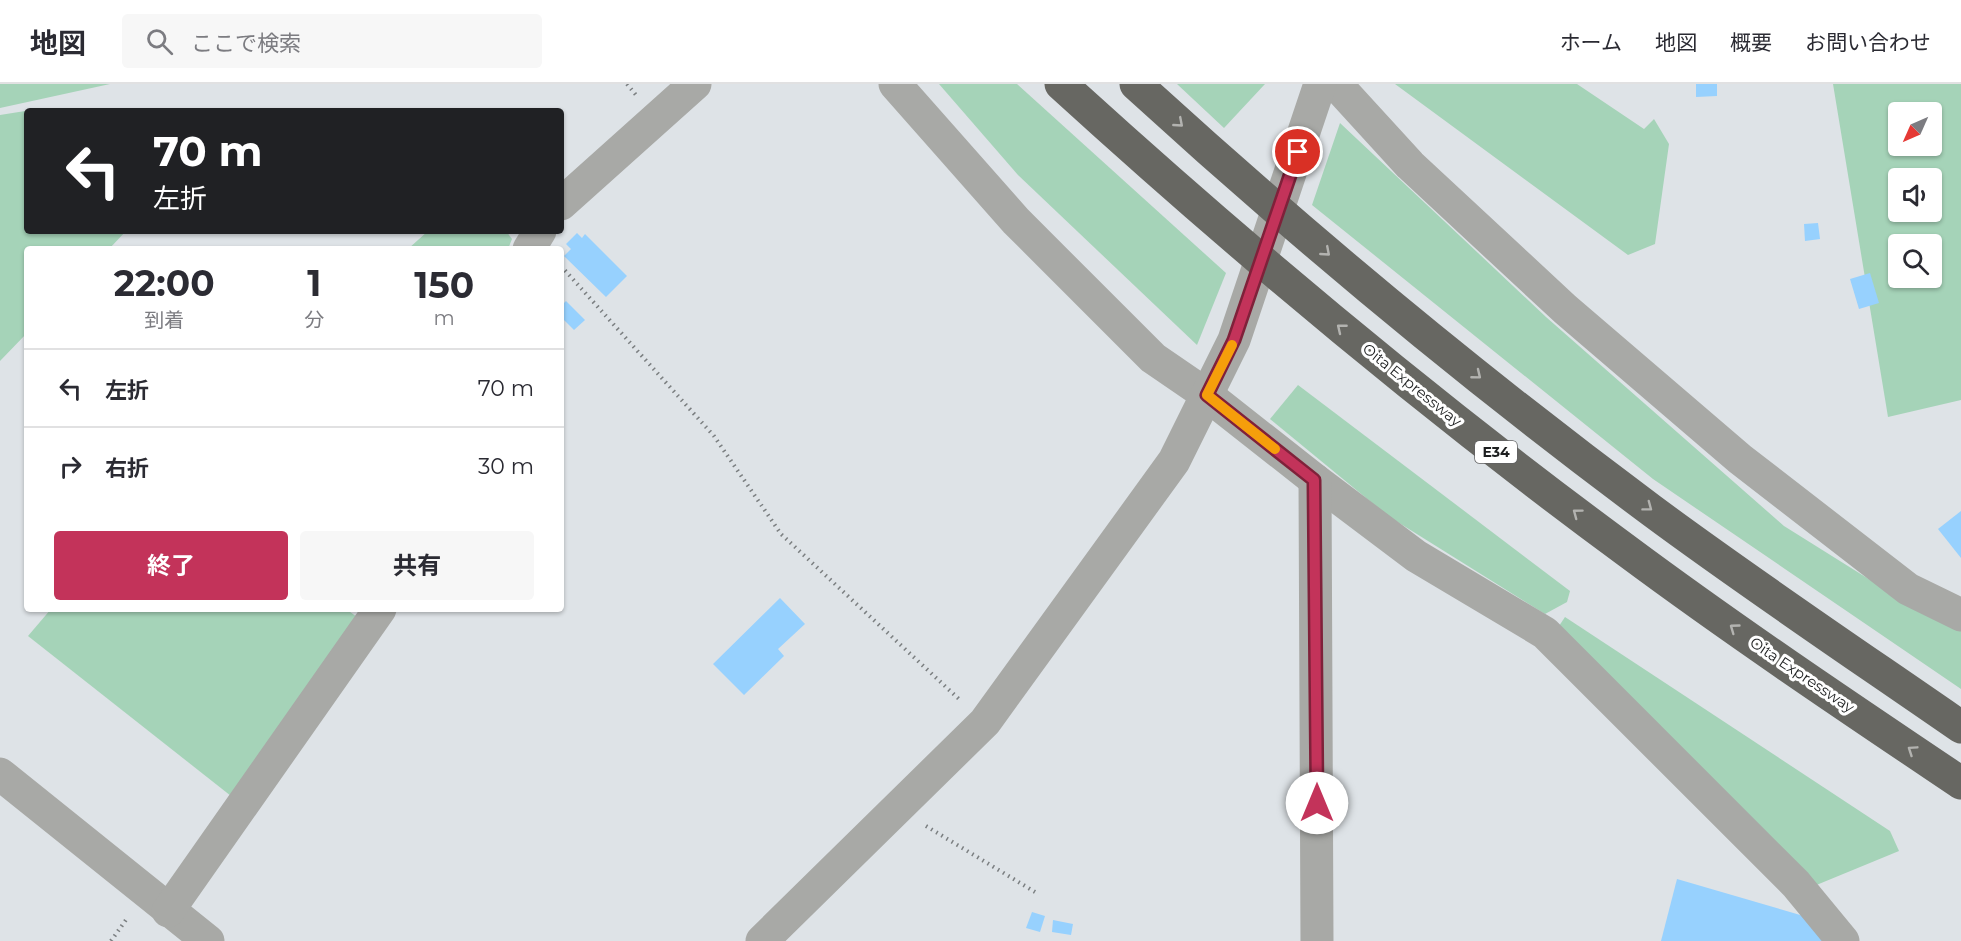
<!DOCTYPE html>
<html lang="ja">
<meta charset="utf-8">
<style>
:root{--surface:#fff;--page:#f7f7f7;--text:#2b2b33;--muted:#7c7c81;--line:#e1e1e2;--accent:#c3335a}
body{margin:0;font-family:Montserrat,"Noto Sans JP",sans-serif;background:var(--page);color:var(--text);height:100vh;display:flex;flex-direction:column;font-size:22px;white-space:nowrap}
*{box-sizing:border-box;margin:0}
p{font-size:20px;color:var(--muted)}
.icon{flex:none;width:33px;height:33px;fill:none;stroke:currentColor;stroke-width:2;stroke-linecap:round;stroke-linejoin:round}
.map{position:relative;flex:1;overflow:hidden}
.panel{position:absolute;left:24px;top:162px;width:540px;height:366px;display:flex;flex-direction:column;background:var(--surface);border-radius:6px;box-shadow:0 2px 4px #0004}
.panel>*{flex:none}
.top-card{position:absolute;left:24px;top:24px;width:540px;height:126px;border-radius:6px;box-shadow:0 2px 4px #0004;background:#202124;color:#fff;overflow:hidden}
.needle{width:39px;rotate:225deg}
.buttons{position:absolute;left:1888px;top:18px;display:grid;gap:12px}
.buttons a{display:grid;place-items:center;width:54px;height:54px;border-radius:6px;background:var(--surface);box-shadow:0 2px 4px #0004;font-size:30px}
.pin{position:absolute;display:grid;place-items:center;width:51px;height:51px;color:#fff;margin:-26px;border:3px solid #fff;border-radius:50%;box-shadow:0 2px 6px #0007}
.me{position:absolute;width:66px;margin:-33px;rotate:0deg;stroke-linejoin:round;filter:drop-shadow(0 0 4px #0008)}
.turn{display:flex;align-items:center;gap:21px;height:126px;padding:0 30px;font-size:27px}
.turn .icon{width:78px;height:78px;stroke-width:2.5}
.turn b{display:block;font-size:42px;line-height:51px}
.eta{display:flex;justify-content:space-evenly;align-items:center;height:102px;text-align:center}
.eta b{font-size:36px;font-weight:700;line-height:42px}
.button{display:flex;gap:12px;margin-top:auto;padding:12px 30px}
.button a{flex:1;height:69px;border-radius:6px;background:var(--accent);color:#fff;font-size:24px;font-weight:700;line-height:69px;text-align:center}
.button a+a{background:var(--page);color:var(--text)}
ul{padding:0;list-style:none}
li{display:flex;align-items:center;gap:18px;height:78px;padding:0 30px;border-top:2px solid var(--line)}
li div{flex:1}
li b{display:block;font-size:22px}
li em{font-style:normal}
header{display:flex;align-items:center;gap:36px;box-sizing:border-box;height:84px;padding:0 30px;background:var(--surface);border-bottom:2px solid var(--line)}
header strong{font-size:28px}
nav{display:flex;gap:33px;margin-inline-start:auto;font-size:21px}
.search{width:420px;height:54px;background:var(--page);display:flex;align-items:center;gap:15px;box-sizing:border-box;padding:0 21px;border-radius:6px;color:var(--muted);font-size:22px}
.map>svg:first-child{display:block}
.green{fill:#a5d3b8;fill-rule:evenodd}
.building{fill:#97d1fe}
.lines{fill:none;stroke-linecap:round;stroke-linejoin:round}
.path{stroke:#7b7f81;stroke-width:4;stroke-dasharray:1.5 4.5;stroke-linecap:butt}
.minor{stroke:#a8a9a6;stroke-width:33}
.highway{stroke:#676762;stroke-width:33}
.oneway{stroke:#b3b3b0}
.route-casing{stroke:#7f213a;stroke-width:15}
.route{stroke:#c3335a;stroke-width:10}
.slow{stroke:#f59e0b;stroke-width:10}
.labels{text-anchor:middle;stroke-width:6;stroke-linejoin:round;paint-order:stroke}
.shield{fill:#fff;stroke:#616263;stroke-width:1.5}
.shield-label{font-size:14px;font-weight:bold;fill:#1d1f20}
.street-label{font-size:15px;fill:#1d1f20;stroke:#fff}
</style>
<header>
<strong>地図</strong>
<div class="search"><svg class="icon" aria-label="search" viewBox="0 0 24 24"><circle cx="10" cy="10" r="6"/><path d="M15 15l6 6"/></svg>ここで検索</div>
<nav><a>ホーム</a><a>地図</a><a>概要</a><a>お問い合わせ</a></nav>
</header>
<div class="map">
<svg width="1961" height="857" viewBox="0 0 1961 857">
<rect width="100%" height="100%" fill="#dee3e7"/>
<!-- green -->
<g class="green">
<polygon points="0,0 110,0 0,24"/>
<polygon points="939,0 1017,0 1226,189 1197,261 1018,91"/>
<polygon points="1177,0 1265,0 1224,44"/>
<polygon points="1395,0 1577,0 1644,45 1654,35 1669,60 1655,160 1628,171"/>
<path d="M1833,0H1961V316L1888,333ZM1899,28H1932V62H1899ZM1899,94H1932V128H1899ZM1899,160H1932V194H1899Z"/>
<polygon points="44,24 49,27 27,27 27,147 126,147 109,165 27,165 27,249 0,277 0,31"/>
<polygon points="1340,39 1546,233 1784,442 1915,524 1961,544 1961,605 1653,395 1312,121"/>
<polygon points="428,147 506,147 512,155 508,165 408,165"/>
<polygon points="1298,301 1570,507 1567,518 1545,530 1388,432 1270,335"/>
<polygon points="51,525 346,525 357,533 231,712 28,552"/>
<polygon points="1565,533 1890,747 1899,767 1814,802 1555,548"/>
</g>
<!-- building -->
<g class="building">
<polygon points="1696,0 1717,0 1717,12 1696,13"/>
<polygon points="1818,139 1820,155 1805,157 1804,140"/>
<polygon points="577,149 582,154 585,150 627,192 606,213 564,172 571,165 566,160"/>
<polygon points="1870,189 1879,219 1859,225 1850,195"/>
<polygon points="566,217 585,236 574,246 561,233 561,222"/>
<polygon points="1961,427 1961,474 1938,445"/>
<polygon points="780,514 805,540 778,565 784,572 744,611 713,580"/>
<polygon points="1677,795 1807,833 1827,857 1661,857"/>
<polygon points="1032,828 1045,832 1040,848 1026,844"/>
<polygon points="1053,836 1073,840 1071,851 1052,848"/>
</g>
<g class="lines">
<!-- path -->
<g class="path">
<polyline points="627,0 636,11"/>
<polyline points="561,182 714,352 781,450 960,616"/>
<polyline points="926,742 1035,808"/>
<polyline points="111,857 128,833"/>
</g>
<!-- minor -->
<g class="minor">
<polyline points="895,0 1016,137 1153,274 1207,311 1315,396 1416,472 1545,549 1796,800 1843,857"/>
<polyline points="1336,0 1410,81 1565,225 1740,375 1908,505 1961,531"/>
<polyline points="561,120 695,0"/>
<polyline points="529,165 540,147"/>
<polyline points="1315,396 1317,857"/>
<polyline points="0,690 208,857"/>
<polyline points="168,827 380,525"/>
<polyline points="762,857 985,638 1174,377 1234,256 1320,0"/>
</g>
<!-- highway -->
<g class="highway">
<path d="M1061,0C1242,165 1430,322 1627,467C1736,548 1848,623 1961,699"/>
<path d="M1136,0C1300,150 1472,293 1651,426C1752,501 1857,571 1961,643"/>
</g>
</g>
<!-- one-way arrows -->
<defs><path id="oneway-chevron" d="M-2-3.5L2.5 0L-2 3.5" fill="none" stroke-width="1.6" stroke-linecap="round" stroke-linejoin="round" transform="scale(1.5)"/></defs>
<g class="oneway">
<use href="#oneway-chevron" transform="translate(1179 39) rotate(41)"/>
<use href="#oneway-chevron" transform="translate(1326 168) rotate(41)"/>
<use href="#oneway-chevron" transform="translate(1341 244) rotate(-141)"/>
<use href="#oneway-chevron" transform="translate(1477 291) rotate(39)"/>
<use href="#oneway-chevron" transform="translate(1648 423) rotate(37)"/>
<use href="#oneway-chevron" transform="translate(1577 429) rotate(-143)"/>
<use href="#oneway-chevron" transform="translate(1734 544) rotate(-144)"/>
<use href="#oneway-chevron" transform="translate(1912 666) rotate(-146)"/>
</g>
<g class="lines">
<defs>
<polyline id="route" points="1298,68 1234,256 1207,311 1314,396 1317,719"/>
</defs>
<!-- route casing -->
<use href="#route" class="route-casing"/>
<!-- route -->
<use href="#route" class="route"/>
<!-- slow -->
<polyline class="slow" points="1232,261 1207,311 1275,365"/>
</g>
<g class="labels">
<!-- shield labels -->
<rect class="shield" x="1475" y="357" width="42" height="22" rx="4.5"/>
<g class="shield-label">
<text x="1496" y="373">E34</text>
</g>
<!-- street labels -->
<g class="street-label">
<text transform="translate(1412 301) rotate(39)" y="5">Oita Expressway</text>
<text transform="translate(1802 591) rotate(34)" y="5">Oita Expressway</text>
</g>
</g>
</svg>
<div class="buttons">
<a><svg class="needle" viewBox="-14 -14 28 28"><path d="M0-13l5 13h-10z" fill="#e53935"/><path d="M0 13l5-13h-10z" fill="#7c7c81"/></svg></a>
<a><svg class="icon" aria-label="sound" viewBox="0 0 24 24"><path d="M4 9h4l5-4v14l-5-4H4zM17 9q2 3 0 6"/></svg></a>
<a><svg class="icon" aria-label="search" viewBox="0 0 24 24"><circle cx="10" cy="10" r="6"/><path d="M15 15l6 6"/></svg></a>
</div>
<div class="pin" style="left:1298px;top:68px;background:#d93025"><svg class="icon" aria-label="arrive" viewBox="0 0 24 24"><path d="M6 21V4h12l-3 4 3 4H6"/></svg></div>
<svg class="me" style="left:1317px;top:719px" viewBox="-20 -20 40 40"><circle r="19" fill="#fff"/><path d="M0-13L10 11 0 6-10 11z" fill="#c3335a"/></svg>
<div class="top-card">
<div class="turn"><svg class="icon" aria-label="left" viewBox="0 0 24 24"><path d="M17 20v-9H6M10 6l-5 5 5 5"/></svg><div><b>70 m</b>左折</div></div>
</div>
<section class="panel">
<div class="eta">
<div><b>22:00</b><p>到着</p></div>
<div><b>1</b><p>分</p></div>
<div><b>150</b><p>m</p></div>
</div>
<ul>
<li><svg class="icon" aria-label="left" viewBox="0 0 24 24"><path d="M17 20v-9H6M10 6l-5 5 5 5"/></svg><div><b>左折</b></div><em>70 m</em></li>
<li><svg class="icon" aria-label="right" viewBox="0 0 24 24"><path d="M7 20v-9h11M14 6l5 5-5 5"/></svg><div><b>右折</b></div><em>30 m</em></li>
</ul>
<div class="button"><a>終了</a><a>共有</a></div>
</section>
</div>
